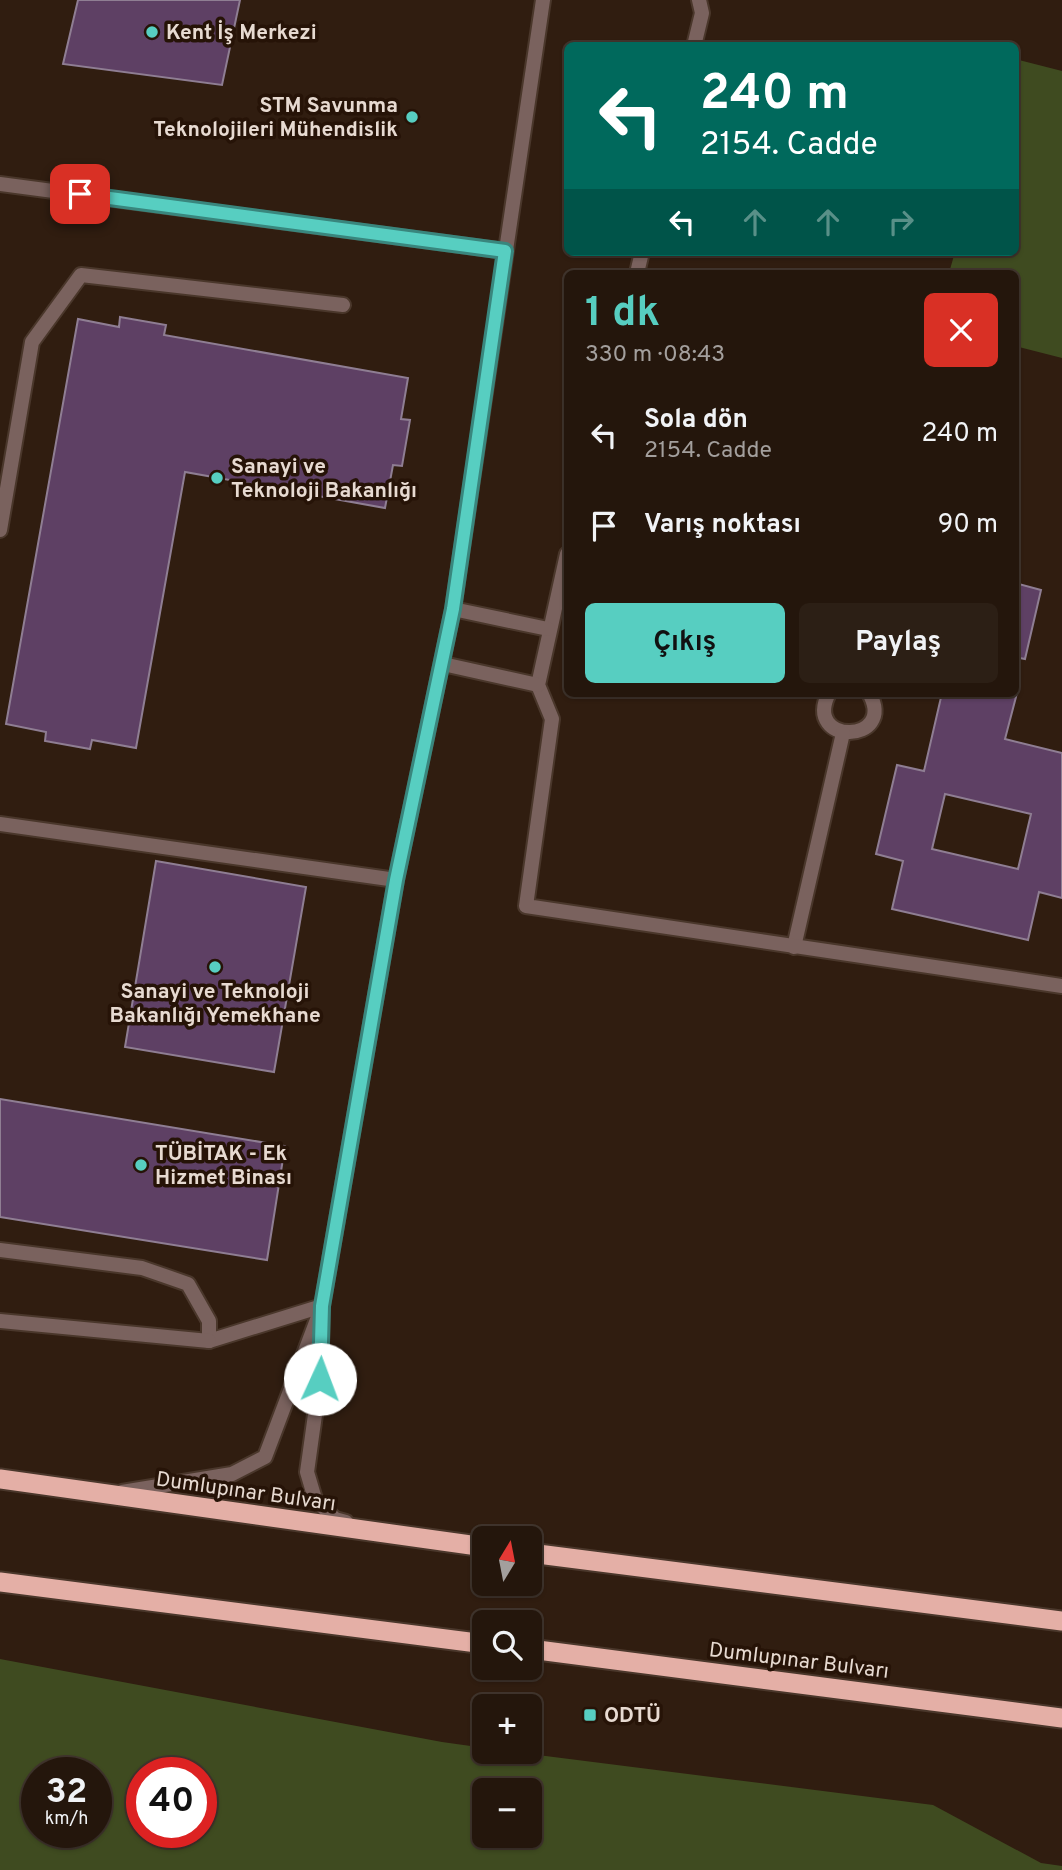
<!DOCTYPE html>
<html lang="tr">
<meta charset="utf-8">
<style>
:root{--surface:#24160c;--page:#2c1f15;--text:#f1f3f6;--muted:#a39f9d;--line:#41352d;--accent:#57cec1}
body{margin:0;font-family:Overpass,sans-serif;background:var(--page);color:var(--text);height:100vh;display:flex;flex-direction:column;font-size:26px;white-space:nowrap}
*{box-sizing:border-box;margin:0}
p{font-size:23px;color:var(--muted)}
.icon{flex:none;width:38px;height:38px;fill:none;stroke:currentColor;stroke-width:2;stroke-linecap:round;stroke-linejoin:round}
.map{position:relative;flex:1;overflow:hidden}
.side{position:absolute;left:564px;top:270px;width:455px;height:427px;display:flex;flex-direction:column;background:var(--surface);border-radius:10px;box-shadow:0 2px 5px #0004,0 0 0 2px var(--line)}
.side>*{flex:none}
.hud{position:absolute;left:564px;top:42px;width:455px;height:214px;border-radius:10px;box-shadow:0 2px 5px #0004,0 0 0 2px var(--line);background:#00695c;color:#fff;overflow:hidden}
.needle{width:46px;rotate:10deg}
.fabs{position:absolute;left:472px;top:1526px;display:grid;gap:14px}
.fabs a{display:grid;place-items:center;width:70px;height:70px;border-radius:10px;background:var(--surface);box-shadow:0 2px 5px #0004,0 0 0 2px var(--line);font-size:35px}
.speed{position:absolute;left:21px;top:1757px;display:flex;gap:14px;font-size:35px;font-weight:700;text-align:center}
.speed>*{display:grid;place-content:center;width:91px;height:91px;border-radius:50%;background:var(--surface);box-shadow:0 2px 5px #0004,0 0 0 2px var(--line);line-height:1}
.speed small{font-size:18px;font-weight:400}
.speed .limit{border:10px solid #d22;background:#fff;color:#111}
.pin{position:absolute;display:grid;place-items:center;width:60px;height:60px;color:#fff;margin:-30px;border-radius:14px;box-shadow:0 4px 10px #0006}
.me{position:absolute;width:77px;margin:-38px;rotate:2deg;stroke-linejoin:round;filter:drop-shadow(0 0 5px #0008)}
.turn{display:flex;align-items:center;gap:24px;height:147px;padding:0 21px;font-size:32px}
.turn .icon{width:91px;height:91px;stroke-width:2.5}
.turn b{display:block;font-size:49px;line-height:60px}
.lanes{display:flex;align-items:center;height:66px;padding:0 21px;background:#0003;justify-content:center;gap:35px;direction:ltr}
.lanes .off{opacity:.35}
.round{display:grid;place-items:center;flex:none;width:74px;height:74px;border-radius:10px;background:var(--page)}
.summary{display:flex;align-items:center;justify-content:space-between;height:119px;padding:0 21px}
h1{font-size:42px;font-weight:700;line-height:52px;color:var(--accent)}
.primary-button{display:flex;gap:14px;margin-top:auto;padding:14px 21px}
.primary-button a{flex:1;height:80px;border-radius:10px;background:var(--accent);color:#111;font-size:28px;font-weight:700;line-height:80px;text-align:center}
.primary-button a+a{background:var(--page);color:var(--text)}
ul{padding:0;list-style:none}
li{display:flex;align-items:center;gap:21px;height:91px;padding:0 21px}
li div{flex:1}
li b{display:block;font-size:26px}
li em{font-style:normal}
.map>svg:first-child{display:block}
.green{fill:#3f4b20;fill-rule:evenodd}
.building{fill:#5e4064;stroke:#8f7e93;stroke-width:2;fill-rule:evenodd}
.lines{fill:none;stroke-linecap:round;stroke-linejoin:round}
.service-casing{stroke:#4a372b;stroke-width:18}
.minor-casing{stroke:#4a372b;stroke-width:18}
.tertiary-casing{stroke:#4a372b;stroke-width:18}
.trunk-casing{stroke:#4a372b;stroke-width:23}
.service{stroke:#7a625e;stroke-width:14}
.minor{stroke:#7a625e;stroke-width:14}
.tertiary{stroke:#7a625e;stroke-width:14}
.trunk{stroke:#e4afa6;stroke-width:19}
.route-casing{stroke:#39867d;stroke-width:18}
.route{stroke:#57cec1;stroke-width:12}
.poi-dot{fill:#57cec1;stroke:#261307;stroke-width:2.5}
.labels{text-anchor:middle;stroke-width:7;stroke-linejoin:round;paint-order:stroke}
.poi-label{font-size:21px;font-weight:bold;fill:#e7dad1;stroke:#261307;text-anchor:start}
.street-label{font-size:21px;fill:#e7dad1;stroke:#261307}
</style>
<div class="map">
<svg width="1062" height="1870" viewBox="0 0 1062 1870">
<rect width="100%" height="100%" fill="#301d10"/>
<!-- green -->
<g class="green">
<polygon points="1015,59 1062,71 1062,358 1015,346 1015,273 949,273 955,252 1015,252"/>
<path d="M0,1659L442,1742L485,1748V1752H514L933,1805L1041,1863L1062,1866V1870H0ZM37,1773H96V1832H37ZM142,1773H201V1832H142ZM485,1790H530V1836H485Z"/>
</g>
<!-- building -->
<g class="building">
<polygon points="78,0 240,0 222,85 63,64"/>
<polygon points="120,317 166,325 164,335 408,378 401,419 410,420 402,466 393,465 385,508 185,472 136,748 92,740 90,749 45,741 46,732 6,724 78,319 119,327"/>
<polygon points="1015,583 1041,590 1025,659 1015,657"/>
<path d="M942,693H1017L1005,739L1062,753V898L1039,892L1028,940L892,909L903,861L876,854L897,765L924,771ZM945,794L1031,814L1018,869L932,849Z"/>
<polygon points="156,861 306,887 274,1072 125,1047"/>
<polygon points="0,1099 285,1146 267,1260 0,1217"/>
</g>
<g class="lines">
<defs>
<g id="service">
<path d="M829,693C802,746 898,744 869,693"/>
<polyline points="794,947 843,733"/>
</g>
<g id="minor">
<polyline points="694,46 702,13 699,0"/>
<polyline points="0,184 505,251"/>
<polyline points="637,273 642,252"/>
<polyline points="0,530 32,342 81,275 343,305"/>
<polyline points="567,554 538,685 552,719 526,906 1062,986"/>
<polyline points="453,609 548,629"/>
<polyline points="443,664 538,685"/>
<polyline points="0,824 396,880"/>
<polyline points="0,1250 142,1268 188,1284 209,1321 209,1341 322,1306"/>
<polyline points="0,1321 209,1341"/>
</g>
<g id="tertiary">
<polyline points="122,1492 232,1474 265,1457 318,1317"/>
<polyline points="346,1522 335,1519 315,1499 307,1472 320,1379 322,1306 396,880 453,609 543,0"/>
</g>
<g id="trunk">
<polyline points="0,1479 485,1547"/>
<polyline points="530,1553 1062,1621"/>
<polyline points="0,1582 485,1644"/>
<polyline points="530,1649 1062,1718"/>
</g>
</defs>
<!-- service casing -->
<use href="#service" class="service-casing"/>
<!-- minor casing -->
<use href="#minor" class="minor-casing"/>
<!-- tertiary casing -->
<use href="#tertiary" class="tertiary-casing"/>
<!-- trunk casing -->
<use href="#trunk" class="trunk-casing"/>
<!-- service -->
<use href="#service" class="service"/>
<!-- minor -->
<use href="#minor" class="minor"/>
<!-- tertiary -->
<use href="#tertiary" class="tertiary"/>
<!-- trunk -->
<use href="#trunk" class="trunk"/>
</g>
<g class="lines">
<defs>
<polyline id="route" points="80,194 505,251 453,609 396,880 322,1306 320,1379"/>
</defs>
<!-- route casing -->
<use href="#route" class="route-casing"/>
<!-- route -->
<use href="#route" class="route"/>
</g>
<!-- markers -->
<g class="poi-dot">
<circle cx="152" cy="32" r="7"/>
<circle cx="412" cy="117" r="7"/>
<circle cx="217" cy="478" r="7"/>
<circle cx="215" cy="967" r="7"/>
<circle cx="141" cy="1165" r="7"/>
<rect x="583" y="1708" width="14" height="14" rx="3.5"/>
</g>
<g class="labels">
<!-- poi labels -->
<g class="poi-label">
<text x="166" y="39">Kent İş Merkezi</text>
<text x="398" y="112" text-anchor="end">STM Savunma<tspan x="398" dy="24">Teknolojileri Mühendislik</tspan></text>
<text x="231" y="473">Sanayi ve<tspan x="231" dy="24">Teknoloji Bakanlığı</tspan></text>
<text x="215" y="998" text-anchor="middle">Sanayi ve Teknoloji<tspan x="215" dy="24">Bakanlığı Yemekhane</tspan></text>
<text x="155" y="1160">TÜBİTAK - Ek<tspan x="155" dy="24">Hizmet Binası</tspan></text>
<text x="604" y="1722">ODTÜ</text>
</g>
<!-- street labels -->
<g class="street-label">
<text transform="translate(246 1491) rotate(8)" y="7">Dumlupınar Bulvarı</text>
<text transform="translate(799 1660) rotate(7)" y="7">Dumlupınar Bulvarı</text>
</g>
</g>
</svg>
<div class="fabs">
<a><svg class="needle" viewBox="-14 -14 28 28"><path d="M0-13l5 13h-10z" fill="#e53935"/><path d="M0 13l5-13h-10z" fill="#a39f9d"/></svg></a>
<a><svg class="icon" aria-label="search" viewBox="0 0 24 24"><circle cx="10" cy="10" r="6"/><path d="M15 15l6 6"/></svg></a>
<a>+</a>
<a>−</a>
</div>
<div class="speed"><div>32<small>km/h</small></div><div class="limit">40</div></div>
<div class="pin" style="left:80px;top:194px;background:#d93025"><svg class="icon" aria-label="arrive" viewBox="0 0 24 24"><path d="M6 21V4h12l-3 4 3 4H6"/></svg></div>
<svg class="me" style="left:320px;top:1379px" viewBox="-20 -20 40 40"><circle r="19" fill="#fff"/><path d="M0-13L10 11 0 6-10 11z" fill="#57cec1"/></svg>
<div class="hud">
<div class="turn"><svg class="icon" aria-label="left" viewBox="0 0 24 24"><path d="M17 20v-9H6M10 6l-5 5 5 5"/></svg><div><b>240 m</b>2154. Cadde</div></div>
<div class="lanes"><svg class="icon" aria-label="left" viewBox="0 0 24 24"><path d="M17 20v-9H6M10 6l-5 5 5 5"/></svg><svg class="icon off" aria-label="ahead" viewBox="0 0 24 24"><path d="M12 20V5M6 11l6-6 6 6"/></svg><svg class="icon off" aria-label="ahead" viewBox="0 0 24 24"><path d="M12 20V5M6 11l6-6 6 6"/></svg><svg class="icon off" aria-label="right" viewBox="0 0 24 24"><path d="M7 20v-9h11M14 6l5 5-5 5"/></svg></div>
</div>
<section class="side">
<div class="summary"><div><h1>1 dk</h1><p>330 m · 08:43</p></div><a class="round" style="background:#d93025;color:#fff"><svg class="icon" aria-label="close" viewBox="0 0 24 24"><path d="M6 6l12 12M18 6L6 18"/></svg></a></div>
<ul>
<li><svg class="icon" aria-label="left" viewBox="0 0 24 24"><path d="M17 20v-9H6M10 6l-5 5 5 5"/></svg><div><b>Sola dön</b><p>2154. Cadde</p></div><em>240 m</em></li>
<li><svg class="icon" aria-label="arrive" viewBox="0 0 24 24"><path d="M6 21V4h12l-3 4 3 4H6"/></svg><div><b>Varış noktası</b></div><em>90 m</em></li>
</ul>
<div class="primary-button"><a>Çıkış</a><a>Paylaş</a></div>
</section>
</div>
